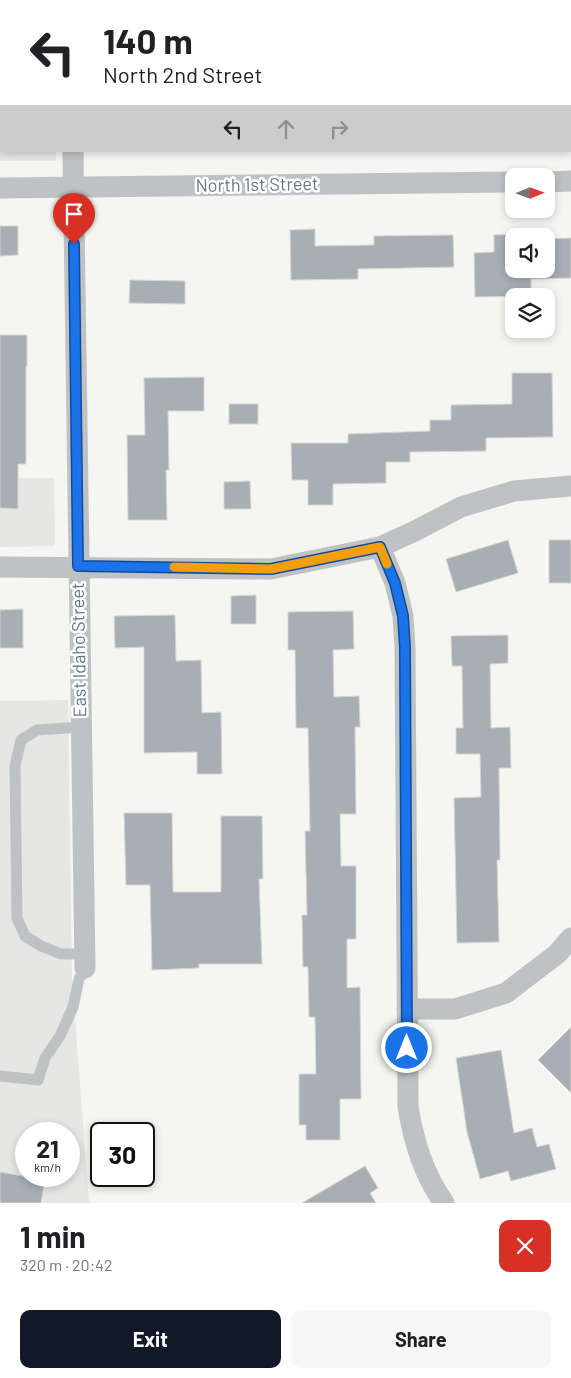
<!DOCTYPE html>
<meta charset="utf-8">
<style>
:root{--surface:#fff;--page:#f6f6f6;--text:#202124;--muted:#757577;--accent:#111827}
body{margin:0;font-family:Barlow,sans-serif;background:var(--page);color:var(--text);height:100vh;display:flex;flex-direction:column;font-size:19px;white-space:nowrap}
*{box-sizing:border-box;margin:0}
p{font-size:16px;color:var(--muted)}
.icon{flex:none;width:28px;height:28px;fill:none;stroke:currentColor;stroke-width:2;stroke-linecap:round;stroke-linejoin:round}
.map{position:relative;height:1203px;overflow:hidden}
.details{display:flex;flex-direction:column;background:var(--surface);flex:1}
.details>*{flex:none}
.top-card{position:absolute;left:0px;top:0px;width:571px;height:152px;box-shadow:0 2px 8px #0003;background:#fff;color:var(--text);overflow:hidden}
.needle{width:32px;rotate:89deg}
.controls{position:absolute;left:505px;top:168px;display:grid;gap:10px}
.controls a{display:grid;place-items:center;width:50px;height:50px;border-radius:10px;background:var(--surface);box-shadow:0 2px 8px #0003;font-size:25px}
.speed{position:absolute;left:15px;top:1122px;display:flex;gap:10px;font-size:25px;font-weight:700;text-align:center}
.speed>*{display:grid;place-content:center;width:65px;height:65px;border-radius:50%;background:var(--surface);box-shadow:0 2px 8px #0003;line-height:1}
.speed small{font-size:12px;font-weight:400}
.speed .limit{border:2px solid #111;border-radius:8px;background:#fff;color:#111}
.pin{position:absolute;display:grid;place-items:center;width:42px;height:42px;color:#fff;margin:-51px -21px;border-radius:50% 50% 50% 0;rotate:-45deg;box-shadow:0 0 5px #0007}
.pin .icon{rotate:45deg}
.me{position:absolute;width:55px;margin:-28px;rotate:0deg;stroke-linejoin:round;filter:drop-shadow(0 0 4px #0008)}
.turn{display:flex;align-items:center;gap:18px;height:105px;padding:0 20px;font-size:22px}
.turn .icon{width:65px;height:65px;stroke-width:2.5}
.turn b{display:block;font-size:35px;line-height:42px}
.lanes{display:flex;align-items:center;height:48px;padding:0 20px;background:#0003;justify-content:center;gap:25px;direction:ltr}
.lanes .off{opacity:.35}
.round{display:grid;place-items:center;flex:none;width:52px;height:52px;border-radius:10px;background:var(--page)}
.head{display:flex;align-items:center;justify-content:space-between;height:85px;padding:0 20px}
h1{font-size:30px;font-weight:700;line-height:38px}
.primary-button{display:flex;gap:10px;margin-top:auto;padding:10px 20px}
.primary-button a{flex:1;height:58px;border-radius:10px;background:var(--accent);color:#fff;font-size:20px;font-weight:700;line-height:58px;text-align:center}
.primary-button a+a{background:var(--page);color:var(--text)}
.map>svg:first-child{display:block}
.built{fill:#e6e7e5;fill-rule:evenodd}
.building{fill:#a7afb4;stroke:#d6d6d4}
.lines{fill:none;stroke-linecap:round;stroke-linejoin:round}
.service{stroke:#bec2c5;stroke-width:11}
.minor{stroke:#bec2c5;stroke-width:21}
.route-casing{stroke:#114b97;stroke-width:12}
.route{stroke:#1a73e8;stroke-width:9}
.slow{stroke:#f59e0b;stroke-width:9}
.labels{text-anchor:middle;stroke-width:5;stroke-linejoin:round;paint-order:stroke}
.street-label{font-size:18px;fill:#657582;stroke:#fff}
</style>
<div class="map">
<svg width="571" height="1203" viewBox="0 0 571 1203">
<rect width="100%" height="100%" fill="#f5f5f1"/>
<!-- built -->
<g class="built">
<polygon points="0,0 54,0 1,1 1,151 56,151 56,161 0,161"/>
<polygon points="0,478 54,478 55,546 0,547"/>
<path d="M68,700L72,978L89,1203H0V701ZM26,1134H69V1176H26Z"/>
</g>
<!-- building -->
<g class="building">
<polygon points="0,226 18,226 18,255 0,256"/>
<polygon points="315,229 315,246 374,245 374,236 453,235 454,267 358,269 358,279 291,280 290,230"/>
<polygon points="530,234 530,236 514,236 514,269 546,269 546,239 571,238 571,278 531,279 531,296 475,297 474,253 494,252 494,235"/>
<polygon points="130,280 185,281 185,304 129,303"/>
<polygon points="0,335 27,335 27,366 26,366 26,464 18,464 18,509 0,508"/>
<polygon points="512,373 552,373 553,437 486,438 486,451 410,452 410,462 386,462 386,483 333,484 333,505 308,505 308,480 292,480 291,443 348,443 348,434 430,431 430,420 451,420 451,405 512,404"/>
<polygon points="204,377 204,411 168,411 169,470 166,470 167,520 128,520 127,435 145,435 144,378"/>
<rect x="229" y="404" width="29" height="20"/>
<polygon points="250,481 251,509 224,509 224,482"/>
<polygon points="508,540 518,573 456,592 446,559"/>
<rect x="549" y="540" width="22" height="43"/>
<polygon points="256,595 256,624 231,624 231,596"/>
<polygon points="23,609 23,648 0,648 0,610"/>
<polygon points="353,611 354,649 333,650 334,697 359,696 360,727 355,727 356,814 340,814 341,866 356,866 356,939 347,939 347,988 360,987 361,1099 340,1099 340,1140 306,1140 306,1125 299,1125 299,1074 316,1074 315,1017 309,1017 308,967 303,967 302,915 307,915 305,831 310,831 308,728 296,728 295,650 288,650 288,612"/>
<polygon points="175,615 176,661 201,660 202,713 221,712 222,774 197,774 197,752 144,753 144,647 115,648 114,616"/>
<polygon points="508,635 508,663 490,664 491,728 510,727 511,768 499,768 500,860 497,860 499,942 457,943 454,798 481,797 480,754 456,754 456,728 463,728 462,666 452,666 451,636"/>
<polygon points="124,813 172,813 173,892 221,892 221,816 262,816 263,879 259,879 262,964 199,964 199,968 152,970 150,885 126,885"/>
<polygon points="571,1027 571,1093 538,1060"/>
<polygon points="501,1050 514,1133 532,1128 537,1147 549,1144 556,1169 511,1181 508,1171 480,1179 467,1132 456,1058"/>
<polygon points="365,1166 378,1188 370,1193 376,1203 302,1203"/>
<polygon points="0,1172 45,1180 41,1203 0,1203"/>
</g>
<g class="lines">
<!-- service -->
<g class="service">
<polyline points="0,118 1,118"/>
<polyline points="81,727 37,730 21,740 15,766 17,918 25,936 41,946 61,954 85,954"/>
<polyline points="0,1076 38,1080 45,1058 60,1036 73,1007 79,979 85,968"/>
</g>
<!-- minor -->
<g class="minor">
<polyline points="71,0 71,1"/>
<polyline points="73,151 85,968"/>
<polyline points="546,182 571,181"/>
<polyline points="0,188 514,182"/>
<path d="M380,547L395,583L403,616L405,648L408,1107C414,1142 423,1173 444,1203"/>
<polyline points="0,567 271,569 380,547 415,531 461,507 514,491 571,486"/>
<polyline points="407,1009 455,1009 506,993 557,954 571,938"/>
</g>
</g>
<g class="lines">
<defs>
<polyline id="route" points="74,244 78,566 271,569 380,547 395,583 403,616 405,648 407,1048"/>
</defs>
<!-- route casing -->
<use href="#route" class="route-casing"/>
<!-- route -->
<use href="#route" class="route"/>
<!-- slow -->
<polyline class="slow" points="174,567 271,569 380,547 387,564"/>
</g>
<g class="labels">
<!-- street labels -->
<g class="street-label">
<text transform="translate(257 185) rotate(-1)" y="6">North 1st Street</text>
<text transform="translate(79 650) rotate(-91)" y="6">East Idaho Street</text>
</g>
</g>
</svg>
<div class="controls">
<a><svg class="needle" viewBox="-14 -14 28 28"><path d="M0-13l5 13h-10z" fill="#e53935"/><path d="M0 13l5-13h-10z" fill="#757577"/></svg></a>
<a><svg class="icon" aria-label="sound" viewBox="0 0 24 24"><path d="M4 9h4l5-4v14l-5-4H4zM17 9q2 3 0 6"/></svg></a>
<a><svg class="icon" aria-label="layers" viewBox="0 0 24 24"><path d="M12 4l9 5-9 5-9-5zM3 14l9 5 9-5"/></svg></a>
</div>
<div class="speed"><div>21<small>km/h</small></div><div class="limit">30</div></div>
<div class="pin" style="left:74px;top:244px;background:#d93025"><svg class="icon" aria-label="arrive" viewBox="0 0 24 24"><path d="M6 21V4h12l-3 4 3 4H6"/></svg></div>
<svg class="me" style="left:407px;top:1048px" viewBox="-20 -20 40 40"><circle r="17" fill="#1a73e8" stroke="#fff" stroke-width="3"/><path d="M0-11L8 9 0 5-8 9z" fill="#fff"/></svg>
<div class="top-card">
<div class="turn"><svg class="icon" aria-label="left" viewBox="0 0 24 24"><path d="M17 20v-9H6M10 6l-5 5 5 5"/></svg><div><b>140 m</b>North 2nd Street</div></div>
<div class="lanes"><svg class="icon" aria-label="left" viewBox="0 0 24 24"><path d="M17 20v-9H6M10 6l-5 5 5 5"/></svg><svg class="icon off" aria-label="ahead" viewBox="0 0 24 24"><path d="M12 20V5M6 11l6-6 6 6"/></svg><svg class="icon off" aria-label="right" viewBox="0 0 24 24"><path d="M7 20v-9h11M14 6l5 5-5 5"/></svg></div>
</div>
</div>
<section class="details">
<div class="head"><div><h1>1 min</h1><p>320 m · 20:42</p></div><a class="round" style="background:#d93025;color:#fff"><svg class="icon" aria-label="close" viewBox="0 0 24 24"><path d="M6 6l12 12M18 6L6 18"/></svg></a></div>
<div class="primary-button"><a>Exit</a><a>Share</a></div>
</section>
